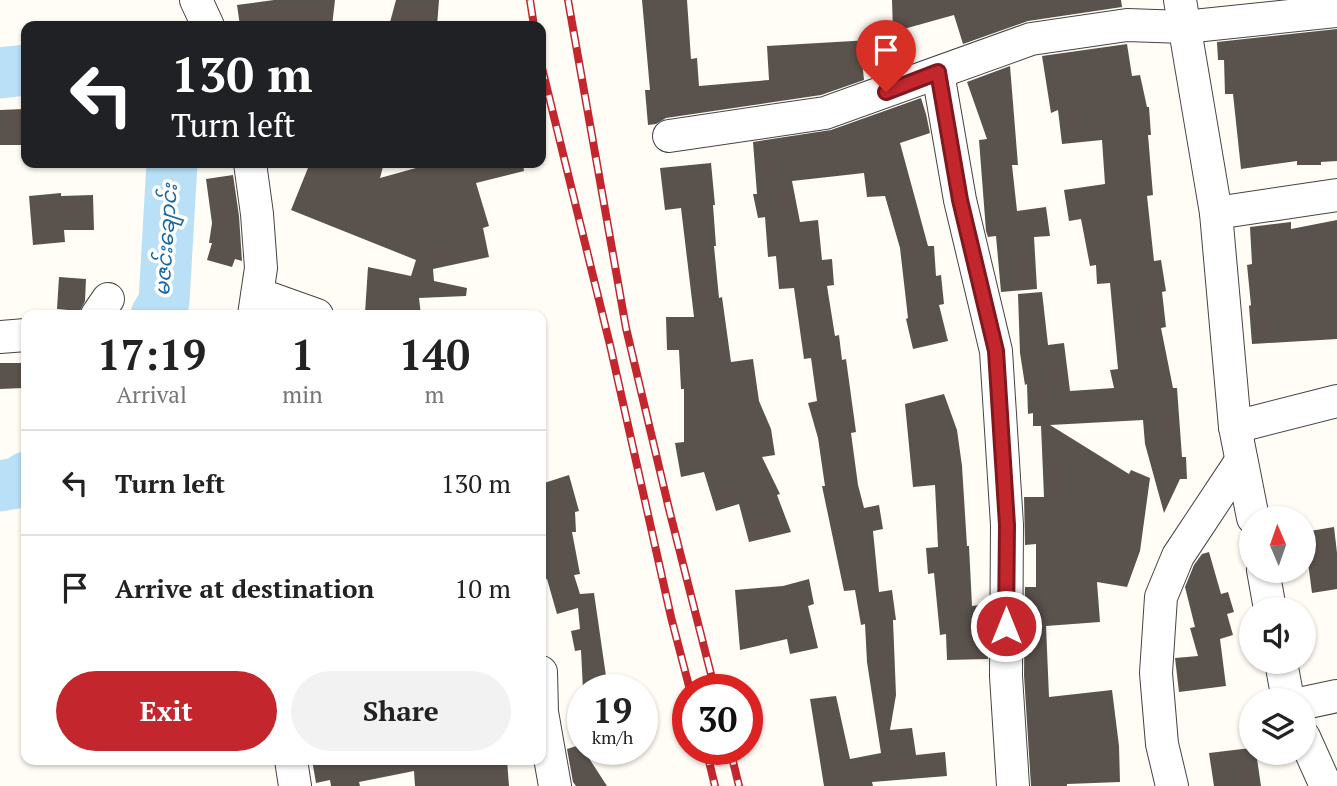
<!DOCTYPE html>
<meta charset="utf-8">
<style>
:root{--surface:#fff;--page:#f2f2f2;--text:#222;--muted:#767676;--line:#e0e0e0;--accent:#c4262e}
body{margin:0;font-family:"PT Serif","Noto Sans Myanmar",serif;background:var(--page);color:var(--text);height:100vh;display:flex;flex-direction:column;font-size:26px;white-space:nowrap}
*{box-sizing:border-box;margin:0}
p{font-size:23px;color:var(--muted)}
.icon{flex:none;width:38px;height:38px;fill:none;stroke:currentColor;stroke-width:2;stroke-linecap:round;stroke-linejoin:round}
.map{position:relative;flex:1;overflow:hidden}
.panel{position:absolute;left:21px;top:310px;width:525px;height:455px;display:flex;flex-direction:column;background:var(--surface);border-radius:14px;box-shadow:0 2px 5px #0004}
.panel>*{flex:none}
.guide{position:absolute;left:21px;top:21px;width:525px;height:147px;border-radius:14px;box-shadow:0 2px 5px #0004;background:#202124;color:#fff;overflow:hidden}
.needle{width:46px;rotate:358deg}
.fabs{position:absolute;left:1239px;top:506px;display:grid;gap:14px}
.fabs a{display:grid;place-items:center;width:77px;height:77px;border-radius:50%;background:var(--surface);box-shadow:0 2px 5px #0004;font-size:35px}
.speed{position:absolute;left:567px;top:674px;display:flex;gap:14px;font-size:35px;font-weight:700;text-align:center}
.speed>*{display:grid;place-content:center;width:91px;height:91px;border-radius:50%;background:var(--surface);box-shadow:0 2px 5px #0004;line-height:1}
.speed small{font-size:18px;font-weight:400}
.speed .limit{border:10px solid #d22;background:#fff;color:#111}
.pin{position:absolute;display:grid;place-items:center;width:60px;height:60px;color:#fff;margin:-72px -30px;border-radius:50% 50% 50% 0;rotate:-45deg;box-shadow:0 0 7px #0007}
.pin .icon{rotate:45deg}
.me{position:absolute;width:77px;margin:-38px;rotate:0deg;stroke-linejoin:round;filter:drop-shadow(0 0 5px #0008)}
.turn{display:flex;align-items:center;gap:24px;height:147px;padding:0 35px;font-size:32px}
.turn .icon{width:91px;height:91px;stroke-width:2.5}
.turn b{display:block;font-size:49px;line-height:60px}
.eta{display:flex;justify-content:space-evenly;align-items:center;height:119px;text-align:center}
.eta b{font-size:42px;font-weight:600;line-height:49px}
.cta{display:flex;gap:14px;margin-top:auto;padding:14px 35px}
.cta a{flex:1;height:80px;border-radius:42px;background:var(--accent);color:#fff;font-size:28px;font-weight:600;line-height:80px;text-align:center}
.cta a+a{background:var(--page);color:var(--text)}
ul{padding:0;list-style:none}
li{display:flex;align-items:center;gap:21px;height:105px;padding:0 35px;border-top:2px solid var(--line)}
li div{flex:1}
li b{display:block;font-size:26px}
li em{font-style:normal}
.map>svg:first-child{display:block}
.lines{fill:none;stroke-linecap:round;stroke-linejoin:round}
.river{stroke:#b9e0f7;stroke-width:51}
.building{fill:#5a524d}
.street-casing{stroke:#444;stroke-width:34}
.street{stroke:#fff;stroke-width:32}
.rail-casing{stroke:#c4262e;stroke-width:8}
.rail{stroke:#fff;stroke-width:5;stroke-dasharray:16;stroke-linecap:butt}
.route-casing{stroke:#7f191e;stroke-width:18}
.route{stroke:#c4262e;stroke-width:12}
.labels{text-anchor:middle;stroke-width:7;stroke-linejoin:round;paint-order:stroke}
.water-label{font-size:21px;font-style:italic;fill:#1768a6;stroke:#fff}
</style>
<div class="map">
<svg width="1337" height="786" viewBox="0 0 1337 786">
<rect width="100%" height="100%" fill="#fffdf5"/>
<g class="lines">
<!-- river -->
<g class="river">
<polyline points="0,73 26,70"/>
<polyline points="156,315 164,302 172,163"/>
<polyline points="0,486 22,482 26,477"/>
</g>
</g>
<!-- building -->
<g class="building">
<polygon points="274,0 335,0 332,26 292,22 262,26 240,26 237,5"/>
<polygon points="396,0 439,0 437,26 389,26"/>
<polygon points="642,0 687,0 691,59 697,58 699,86 769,80 767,46 905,38 907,47 862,60 864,80 821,95 666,118 656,124 648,125 645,90 650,90"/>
<polygon points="892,0 1121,0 1122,7 1028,21 963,44 954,15 893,32"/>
<polygon points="1337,29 1337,161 1321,162 1321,165 1297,165 1297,161 1241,169 1233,94 1225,94 1224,60 1218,60 1217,42"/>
<polygon points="1127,44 1132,76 1140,75 1147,107 1149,107 1151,135 1148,135 1153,195 1147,196 1154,261 1161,260 1166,291 1162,292 1166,327 1161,328 1173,388 1177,388 1182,457 1186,457 1187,479 1180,479 1164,513 1145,444 1143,420 1050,425 1129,474 1131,470 1150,478 1140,551 1127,587 1097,582 1100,622 1046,626 1049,697 1112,690 1119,746 1120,782 1067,784 1067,786 1031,786 1024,675 1025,587 1036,587 1036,544 1025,545 1024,497 1044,497 1041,426 1033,426 1033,413 1028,414 1027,384 1025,385 1020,353 1018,294 1042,292 1048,345 1064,343 1070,391 1114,388 1110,370 1118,369 1110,283 1097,284 1096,265 1090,266 1081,219 1069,221 1064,190 1105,184 1102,140 1062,144 1058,110 1051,113 1042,56"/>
<polygon points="1010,66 1018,165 1012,165 1017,211 1046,207 1050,236 1034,237 1037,289 1001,292 996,236 988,237 986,231 979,140 987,139 967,82"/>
<polygon points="921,98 926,114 930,133 900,143 928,246 934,246 936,276 941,275 944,304 939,305 948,341 913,349 906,319 908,318 900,248 885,196 867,197 864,173 792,181 800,222 818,220 822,260 832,259 834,285 827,286 835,336 839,335 842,360 846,359 856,432 851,433 858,485 864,508 879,505 883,529 873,531 879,592 892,590 896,620 893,620 896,695 890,730 912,728 916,755 945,752 947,776 872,782 873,786 824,786 810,699 836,696 850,759 881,753 867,662 865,624 861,625 855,590 844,591 822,486 825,486 818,438 808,403 817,401 811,358 804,359 794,288 779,289 776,256 768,257 765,217 758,218 753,194 757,194 753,142 831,130"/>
<polygon points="24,109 25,145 0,145 0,110"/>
<polygon points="310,163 384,163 380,178 434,163 523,163 524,171 476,183 489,226 483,228 489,257 433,269 434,281 467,288 466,296 419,298 421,315 382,315 365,313 368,267 411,276 416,260 291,210"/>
<polygon points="711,163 715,205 713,205 716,246 714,246 719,298 722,297 731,362 753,359 759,401 771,429 775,455 762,457 780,494 777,495 791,532 749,542 739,504 716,511 704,472 681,477 675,443 684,442 684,389 681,389 679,350 667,350 666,317 694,317 681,208 665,210 660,168"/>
<polygon points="233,175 239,216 242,261 235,259 232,267 207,260 212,243 209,243 212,223 206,179"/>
<polygon points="61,193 61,196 93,195 94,230 64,230 65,242 33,245 29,196"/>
<polygon points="1337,220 1337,339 1252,344 1249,306 1251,305 1247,265 1252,264 1250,227 1291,222 1291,229"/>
<polygon points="59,277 86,279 85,301 80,311 57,309"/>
<polygon points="0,363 23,363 24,388 0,389"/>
<polygon points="944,394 957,430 962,466 967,546 969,546 972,606 988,604 988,659 947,660 946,634 940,635 934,573 928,574 926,548 938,547 935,485 913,487 905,404"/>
<polygon points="569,475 579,511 575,512 576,532 572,532 580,574 574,575 580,594 594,593 608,690 583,690 581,650 575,651 571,631 580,629 578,608 557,614 547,579 546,579 541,551 541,484"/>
<polygon points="1334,527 1337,553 1337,589 1312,593 1304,532"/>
<polygon points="1209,552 1221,594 1228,592 1234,612 1227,614 1233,635 1220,639 1226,686 1179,692 1175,658 1198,656 1190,628 1195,627 1185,587 1194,565 1202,554"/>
<polygon points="809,579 814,604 808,606 818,648 790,654 787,639 740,650 735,590 783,586"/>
<polygon points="583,744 583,749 607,786 576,786 573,782 567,749"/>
<polygon points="1251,748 1251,752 1256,752 1261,786 1214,786 1209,753"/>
<polygon points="312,760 507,760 509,786 415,786 414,771 359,782 360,786 331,786 330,780 316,783"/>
</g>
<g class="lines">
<defs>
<g id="street">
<polyline points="196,0 208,26"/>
<polyline points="1180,0 1216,213 1235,427 1253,518"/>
<polyline points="938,73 960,200 996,351 1007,525 1006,676 1013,786"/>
<polyline points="669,136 825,113 1031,39 1127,25 1184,27 1337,11"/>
<polyline points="250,163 257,214 261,268 254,315"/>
<polyline points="1216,213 1337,195"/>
<polyline points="258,294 317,315"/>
<polyline points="97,315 108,299"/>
<polyline points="0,337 26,335"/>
<polyline points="1235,427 1337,401"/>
<polyline points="1263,570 1270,609"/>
<polyline points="1281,662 1288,700"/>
<polyline points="541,672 542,712 555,786"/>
<polyline points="1304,703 1337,696"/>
<polyline points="1304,737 1326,786"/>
<polyline points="291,760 295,786"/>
<polyline points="1172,786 1162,744 1156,673 1161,597 1178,556 1241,461"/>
</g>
</defs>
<!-- street casing -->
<use href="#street" class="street-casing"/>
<!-- street -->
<use href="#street" class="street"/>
<defs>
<g id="rail">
<polyline points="530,0 534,26"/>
<polyline points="568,0 626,328 669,509 715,690"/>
<polyline points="541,64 610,345 671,617 690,690"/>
<polyline points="706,749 715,786"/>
<polyline points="730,749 739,786"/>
</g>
</defs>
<!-- rail casing -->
<use href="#rail" class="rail-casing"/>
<!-- rail -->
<use href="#rail" class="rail"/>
</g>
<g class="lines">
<defs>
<polyline id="route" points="886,92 938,72 960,200 996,351 1007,525 1006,626"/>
</defs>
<!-- route casing -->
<use href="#route" class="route-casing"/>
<!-- route -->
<use href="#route" class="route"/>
</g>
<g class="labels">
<!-- water labels -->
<g class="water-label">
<text transform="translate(166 240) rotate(-86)" y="7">မဇင်းချောင်း</text>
</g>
</g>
</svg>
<div class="fabs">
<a><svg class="needle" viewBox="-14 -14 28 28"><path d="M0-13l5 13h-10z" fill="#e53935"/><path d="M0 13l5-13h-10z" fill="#767676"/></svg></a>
<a><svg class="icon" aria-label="sound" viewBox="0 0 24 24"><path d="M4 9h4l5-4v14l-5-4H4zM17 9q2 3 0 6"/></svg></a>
<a><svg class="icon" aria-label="layers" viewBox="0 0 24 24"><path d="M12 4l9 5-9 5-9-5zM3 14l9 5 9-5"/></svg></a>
</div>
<div class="speed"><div>19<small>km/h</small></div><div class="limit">30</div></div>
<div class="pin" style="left:886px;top:92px;background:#d93025"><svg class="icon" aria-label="arrive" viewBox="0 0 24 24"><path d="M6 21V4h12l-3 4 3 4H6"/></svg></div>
<svg class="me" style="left:1006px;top:626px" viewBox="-20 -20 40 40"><circle r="17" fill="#c4262e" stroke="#fff" stroke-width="3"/><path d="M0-11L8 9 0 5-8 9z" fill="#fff"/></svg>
<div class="guide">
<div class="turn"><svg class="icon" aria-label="left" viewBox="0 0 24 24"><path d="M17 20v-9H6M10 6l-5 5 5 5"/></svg><div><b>130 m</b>Turn left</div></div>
</div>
<section class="panel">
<div class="eta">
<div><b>17:19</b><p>Arrival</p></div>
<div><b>1</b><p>min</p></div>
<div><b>140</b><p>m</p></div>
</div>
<ul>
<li><svg class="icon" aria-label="left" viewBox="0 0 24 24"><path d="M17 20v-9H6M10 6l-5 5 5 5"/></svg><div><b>Turn left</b></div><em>130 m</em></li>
<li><svg class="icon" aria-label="arrive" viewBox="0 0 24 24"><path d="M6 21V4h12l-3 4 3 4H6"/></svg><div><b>Arrive at destination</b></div><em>10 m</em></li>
</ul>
<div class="cta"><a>Exit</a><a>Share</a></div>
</section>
</div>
